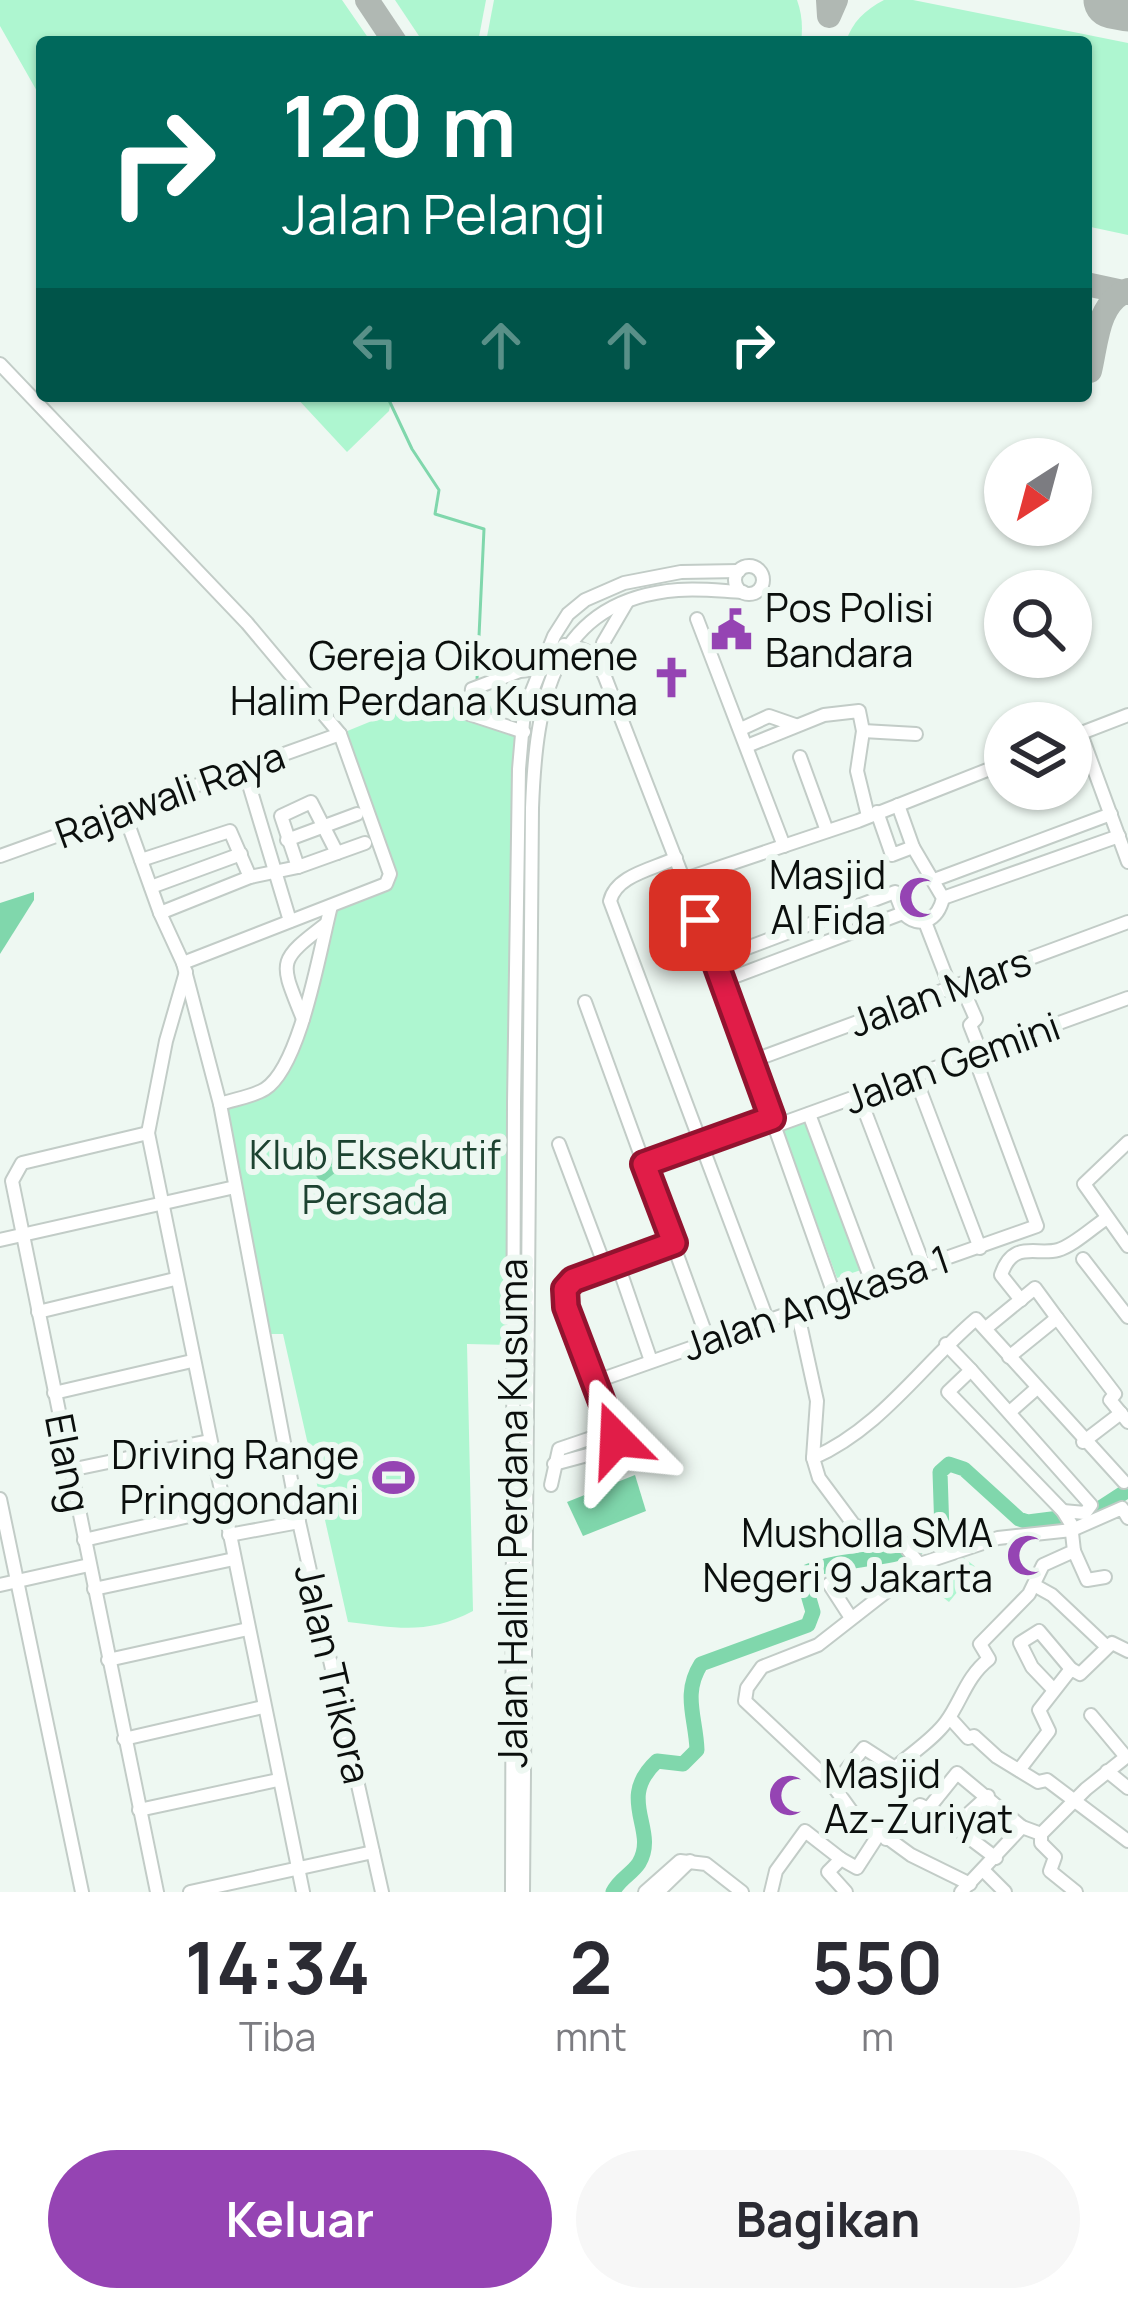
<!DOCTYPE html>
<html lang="id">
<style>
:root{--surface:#fff;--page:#f7f7f7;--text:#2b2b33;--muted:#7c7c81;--accent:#9544b3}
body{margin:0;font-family:Manrope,sans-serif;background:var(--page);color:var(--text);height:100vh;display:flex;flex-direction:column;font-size:45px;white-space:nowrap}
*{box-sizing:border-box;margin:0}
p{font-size:39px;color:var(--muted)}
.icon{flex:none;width:66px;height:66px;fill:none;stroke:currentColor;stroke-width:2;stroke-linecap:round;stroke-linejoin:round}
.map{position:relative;height:1892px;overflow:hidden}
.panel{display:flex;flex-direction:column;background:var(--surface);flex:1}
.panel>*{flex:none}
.top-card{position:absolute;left:36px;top:36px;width:1056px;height:366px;border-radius:12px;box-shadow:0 3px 9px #0004;background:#00695c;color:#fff;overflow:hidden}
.needle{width:78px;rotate:216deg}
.buttons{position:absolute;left:984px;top:438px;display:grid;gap:24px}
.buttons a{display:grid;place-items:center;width:108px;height:108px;border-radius:50%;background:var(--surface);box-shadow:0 3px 9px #0004;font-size:60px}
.pin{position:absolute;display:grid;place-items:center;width:102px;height:102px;color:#fff;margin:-51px;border-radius:24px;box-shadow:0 6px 18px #0006}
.me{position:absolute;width:132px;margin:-66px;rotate:339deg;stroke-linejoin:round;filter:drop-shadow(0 0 9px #0008)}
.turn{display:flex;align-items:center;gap:42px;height:252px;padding:0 48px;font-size:54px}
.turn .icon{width:156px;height:156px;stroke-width:2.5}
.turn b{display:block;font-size:84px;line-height:102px}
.lanes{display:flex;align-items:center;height:114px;padding:0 48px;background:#0003;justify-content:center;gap:60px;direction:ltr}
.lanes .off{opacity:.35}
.eta{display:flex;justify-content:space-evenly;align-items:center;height:204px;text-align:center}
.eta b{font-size:72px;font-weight:700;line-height:84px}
.button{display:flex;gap:24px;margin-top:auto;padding:24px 48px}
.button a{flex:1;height:138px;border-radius:72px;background:var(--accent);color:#fff;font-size:48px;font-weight:700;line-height:138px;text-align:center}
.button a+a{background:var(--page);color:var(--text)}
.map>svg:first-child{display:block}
.green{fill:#aef6d0}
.water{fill:#80d7ac}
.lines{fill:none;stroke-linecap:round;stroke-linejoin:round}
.stream{stroke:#80d7ac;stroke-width:3}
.river{stroke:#80d7ac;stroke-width:15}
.taxiway{stroke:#b0b8b3;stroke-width:24}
.runway{stroke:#b0b8b3;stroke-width:57}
.minor-casing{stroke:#c2ccc7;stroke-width:16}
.minor{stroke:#fff;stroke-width:12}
.route-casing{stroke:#92132f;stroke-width:30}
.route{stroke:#e11d48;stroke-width:21}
.labels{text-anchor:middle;stroke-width:12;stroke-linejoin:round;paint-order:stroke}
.poi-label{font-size:39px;fill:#0b0f0d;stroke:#eef8f2;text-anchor:end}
.street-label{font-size:39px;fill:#0b0f0d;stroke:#eef8f2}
.park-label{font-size:39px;fill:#1d4331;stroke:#eef8f2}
</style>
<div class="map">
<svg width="1128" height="1892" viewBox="0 0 1128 1892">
<rect width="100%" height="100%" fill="#eef8f2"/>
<!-- green -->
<g class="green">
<polygon points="0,0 342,0 371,42 42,42 42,100 0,26"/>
<polygon points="395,0 486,0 478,42 423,42"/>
<path d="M494,0H797C802,14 803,27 801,42H486Z"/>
<path d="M884,0H913L1128,43V235L1086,226V42H846C852,22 865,10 884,0Z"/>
<polygon points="295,396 392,396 389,411 347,452"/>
<path d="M428,698L521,731L514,1345L467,1344L473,1611C427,1635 398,1628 348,1622L283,1334H263L220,1104L267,1087L285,1063L331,906L389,879L340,734Z"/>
<polygon points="805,1117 861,1270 837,1278 781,1126"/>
<polygon points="964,1558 977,1568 949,1602 936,1592"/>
</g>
<!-- water -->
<g class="water">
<polygon points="34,892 34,900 0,954 0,903"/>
<polygon points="321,1144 335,1161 331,1166 336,1172 322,1183 302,1159"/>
<polygon points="635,1475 646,1511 583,1536 567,1502"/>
</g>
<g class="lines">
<!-- stream -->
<g class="stream">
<polyline points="387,396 412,449 439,490 435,514 484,529 477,679"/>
<polyline points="480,688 494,717"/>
</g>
<!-- river -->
<path class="river" d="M613,1892C619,1879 632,1874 639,1863C659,1829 615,1800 657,1761L683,1764L697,1750C696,1718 682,1694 701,1664L808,1625L813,1612L802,1574C844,1554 907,1565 942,1532L940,1472L949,1464L964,1469L1019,1519L1028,1522L1091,1514L1128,1490"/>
<!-- taxiway -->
<g class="taxiway">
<polyline points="367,0 395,42"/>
<polyline points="828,0 829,16 836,0"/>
<polyline points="1086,284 1128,293"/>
<path d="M1090,371C1097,342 1097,303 1128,290"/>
</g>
<!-- runway -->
<polyline class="runway" points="1112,0 1128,3"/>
<defs>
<g id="minor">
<polyline points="0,364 247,623 340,734 390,874 386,884 183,963"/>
<circle cx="749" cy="580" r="14"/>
<polyline points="697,619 784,846"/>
<path d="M564,645C587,647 596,656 605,677L723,981L835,1297"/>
<polyline points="600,664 603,643 627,602"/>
<polyline points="741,729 769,716 795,725"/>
<polyline points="863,731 916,734"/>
<polyline points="524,732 469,714 472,689 520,671 545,668"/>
<polyline points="1081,734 1128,862"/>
<polyline points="1071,737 1128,715"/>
<polyline points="747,746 824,715 859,711 863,731 857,771 868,816"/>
<polyline points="800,757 827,831"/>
<polyline points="244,768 290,921"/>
<path d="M898,805L913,847L943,898C938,920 920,930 903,913"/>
<polyline points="123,810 160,913 183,963 220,1104 299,1522 382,1892"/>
<polyline points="877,812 892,855 913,847"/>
<polyline points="287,840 357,814"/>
<polyline points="0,856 340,734"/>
<path d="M676,858C654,869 616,875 610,901L767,1319"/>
<polyline points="141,860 230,831 250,877"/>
<polyline points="298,867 281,816 311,802 337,853"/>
<polyline points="685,879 858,821 1005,763"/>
<polyline points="934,880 1111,814"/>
<polyline points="151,887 241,854"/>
<polyline points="943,898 1119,836"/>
<polyline points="160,913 250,877 298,867 365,843"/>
<polyline points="925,922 951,989"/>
<polyline points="715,960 895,892 903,913"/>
<polyline points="186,972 166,1041 148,1133 303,1892"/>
<polyline points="723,981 903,913"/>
<polyline points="961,985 976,1019 970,1025 981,1053"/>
<polyline points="585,1002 708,1340"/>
<path d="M303,1019C280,961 276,962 326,924"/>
<polyline points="752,1061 1128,922"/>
<polyline points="915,1077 980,1248"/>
<polyline points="859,1096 924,1266"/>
<path d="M220,1104C234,1099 252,1097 265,1089C301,1066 320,948 331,906"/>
<polyline points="809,1114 873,1285"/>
<polyline points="775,1126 1128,998"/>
<polyline points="148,1133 22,1163 12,1181 157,1892"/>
<polyline points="1128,1142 1084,1184 1128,1246"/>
<polyline points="559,1144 606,1269"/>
<polyline points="644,1164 772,1118"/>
<polyline points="0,1240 235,1187"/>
<polyline points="1083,1259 1128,1317"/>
<polyline points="618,1265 651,1361"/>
<path d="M1021,1300L1001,1275C1013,1239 1036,1256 1058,1250C1073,1246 1093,1227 1107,1218"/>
<polyline points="797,1310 817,1401 813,1458 819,1478 854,1525 900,1540 920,1565"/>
<polyline points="38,1312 175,1279"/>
<polyline points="986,1328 1035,1288 1057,1318"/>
<polyline points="1009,1357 1057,1318 1115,1394 1110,1400 1128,1422"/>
<polyline points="971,1370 1091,1505 1085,1513 1063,1511"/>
<polyline points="594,1382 1037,1226 974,1056"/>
<polyline points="54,1393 192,1361"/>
<polyline points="1011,1411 1037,1388"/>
<polyline points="1083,1442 1121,1413"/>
<path d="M813,1458C881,1428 921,1366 976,1319L1124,1482"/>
<polyline points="554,1464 610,1449 616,1441 566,1307 565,1289 573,1280 674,1243"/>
<polyline points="70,1470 209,1441"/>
<polyline points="551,1485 559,1449 612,1431"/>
<polyline points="0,1499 82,1892"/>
<polyline points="229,1535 299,1522"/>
<polyline points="84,1540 224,1508"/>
<polyline points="1074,1551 1087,1580 1105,1577"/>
<polyline points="829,1584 851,1618"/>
<polyline points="0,1585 89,1565"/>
<polyline points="1034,1585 1052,1595 1106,1646"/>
<polyline points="94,1589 234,1559"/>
<polyline points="108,1660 248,1629"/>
<polyline points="1053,1689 1032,1667 1020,1643 1039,1631 1071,1669"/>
<polyline points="950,1718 968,1738 974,1736 997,1757 1038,1782 1047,1780 1128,1841"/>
<polyline points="124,1739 263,1707"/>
<polyline points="1019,1770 1049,1731 1039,1710 1071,1669 1080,1674 1112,1643 1128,1651"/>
<polyline points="1107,1771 1128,1788"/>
<path d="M834,1785L864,1748L895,1768C911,1753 933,1740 946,1722C962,1700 966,1677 989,1659L980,1644L1029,1594L1043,1565L1074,1551L1071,1524L1063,1511L948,1392L971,1370L946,1344"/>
<polyline points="928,1809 957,1773 1022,1827"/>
<polyline points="139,1810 278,1780"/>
<polyline points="955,1826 988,1796"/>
<polyline points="1041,1834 1086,1789 1126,1757 1091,1715"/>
<polyline points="886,1839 898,1822 920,1805 935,1812 996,1858"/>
<polyline points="984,1871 1005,1892"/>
<polyline points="970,1884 911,1855 852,1812 829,1780 745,1701 747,1688 762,1667 818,1645 923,1563 998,1538 1072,1530 1122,1508 1128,1518"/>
<polyline points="190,1892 373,1852"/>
<polyline points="512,1892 514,1103 519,769 524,711 554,636 568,614 585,600 624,583 681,572 739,571"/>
<path d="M523,1892L532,808C536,702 551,600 678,590C699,588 722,591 743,592"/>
<polyline points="645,1892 680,1861 706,1864 742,1892"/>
<polyline points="658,1892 690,1861"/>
<polyline points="771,1892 776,1871 805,1831 841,1859"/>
<polyline points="846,1892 828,1872 841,1859 857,1868 879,1834"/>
<polyline points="961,1892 1022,1827 1041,1834 1041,1843 1055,1857 1050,1871 1076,1892"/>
</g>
</defs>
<!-- minor casing -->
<use href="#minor" class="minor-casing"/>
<!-- minor -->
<use href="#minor" class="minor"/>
</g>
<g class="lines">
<defs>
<polyline id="route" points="616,1439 566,1307 565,1289 573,1280 674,1243 644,1164 772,1118 700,920"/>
</defs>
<!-- route casing -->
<use href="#route" class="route-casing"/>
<!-- route -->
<use href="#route" class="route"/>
</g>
<!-- icons -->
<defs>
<symbol id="civic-bare" viewBox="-9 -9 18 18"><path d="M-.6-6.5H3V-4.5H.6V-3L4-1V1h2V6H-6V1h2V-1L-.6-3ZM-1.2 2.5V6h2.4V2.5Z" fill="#9544b3" stroke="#eef8f2" stroke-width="2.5" paint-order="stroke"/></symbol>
<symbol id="church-bare" viewBox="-9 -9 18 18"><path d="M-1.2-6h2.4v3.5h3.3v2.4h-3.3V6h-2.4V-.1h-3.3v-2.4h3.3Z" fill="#9544b3" stroke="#eef8f2" stroke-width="2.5" paint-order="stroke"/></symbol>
<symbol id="mosque-bare" viewBox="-9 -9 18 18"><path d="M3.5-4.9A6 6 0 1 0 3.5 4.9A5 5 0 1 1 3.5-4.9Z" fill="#9544b3" stroke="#eef8f2" stroke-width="2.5" paint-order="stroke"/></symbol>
<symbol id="stadium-bare" viewBox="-9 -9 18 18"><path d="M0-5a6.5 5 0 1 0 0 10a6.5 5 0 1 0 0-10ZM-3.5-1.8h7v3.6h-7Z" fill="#9544b3" stroke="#eef8f2" stroke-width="2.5" paint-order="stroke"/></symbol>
</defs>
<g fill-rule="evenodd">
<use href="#civic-bare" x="702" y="600" width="59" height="59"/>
<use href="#church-bare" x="642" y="648" width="59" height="59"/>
<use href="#mosque-bare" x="890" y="868" width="59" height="59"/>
<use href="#stadium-bare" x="364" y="1448" width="59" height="59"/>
<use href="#mosque-bare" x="998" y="1526" width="59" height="59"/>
<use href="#mosque-bare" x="760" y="1766" width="59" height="59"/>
</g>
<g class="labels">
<!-- poi labels -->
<g class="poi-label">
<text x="765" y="622" text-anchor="start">Pos Polisi<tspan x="765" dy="45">Bandara</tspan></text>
<text x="638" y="670">Gereja Oikoumene<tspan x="638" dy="45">Halim Perdana Kusuma</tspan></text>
<text x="886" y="889">Masjid<tspan x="886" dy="45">Al Fida</tspan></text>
<text x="359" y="1469">Driving Range<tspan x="359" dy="45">Pringgondani</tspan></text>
<text x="993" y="1547">Musholla SMA<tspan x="993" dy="45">Negeri 9 Jakarta</tspan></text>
<text x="824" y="1788" text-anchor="start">Masjid<tspan x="824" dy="45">Az-Zuriyat</tspan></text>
</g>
<!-- street labels -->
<g class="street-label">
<text transform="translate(170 795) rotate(-20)" y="14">Rajawali Raya</text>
<text transform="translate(940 992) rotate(-20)" y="14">Jalan Mars</text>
<text transform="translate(952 1063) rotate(-20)" y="14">Jalan Gemini</text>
<text transform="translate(816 1303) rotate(-19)" y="14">Jalan Angkasa 1</text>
<text transform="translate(68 1463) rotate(79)" y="14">Elang</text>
<text transform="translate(513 1513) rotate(-90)" y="14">Jalan Halim Perdana Kusuma</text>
<text transform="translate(333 1674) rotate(77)" y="14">Jalan Trikora</text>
</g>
<!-- park labels -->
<g class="park-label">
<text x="375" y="1169">Klub Eksekutif<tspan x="375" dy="45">Persada</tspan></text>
</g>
</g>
</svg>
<div class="buttons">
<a><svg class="needle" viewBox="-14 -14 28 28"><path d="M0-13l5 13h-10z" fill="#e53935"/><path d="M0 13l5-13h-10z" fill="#7c7c81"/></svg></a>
<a><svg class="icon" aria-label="search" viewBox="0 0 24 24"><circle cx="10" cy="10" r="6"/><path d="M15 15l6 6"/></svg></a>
<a><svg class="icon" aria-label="layers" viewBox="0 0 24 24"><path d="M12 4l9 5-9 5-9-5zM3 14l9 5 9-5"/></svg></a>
</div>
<div class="pin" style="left:700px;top:920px;background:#d93025"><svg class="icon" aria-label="arrive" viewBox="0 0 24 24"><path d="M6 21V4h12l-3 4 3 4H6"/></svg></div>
<svg class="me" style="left:616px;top:1439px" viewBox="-20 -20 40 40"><path d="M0-17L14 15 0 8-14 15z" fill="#e11d48" stroke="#fff" stroke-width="4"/></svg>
<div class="top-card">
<div class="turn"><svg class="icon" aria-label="right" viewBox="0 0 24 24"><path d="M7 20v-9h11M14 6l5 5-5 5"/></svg><div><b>120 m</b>Jalan Pelangi</div></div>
<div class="lanes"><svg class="icon off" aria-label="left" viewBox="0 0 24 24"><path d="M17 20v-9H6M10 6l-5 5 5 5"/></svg><svg class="icon off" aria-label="ahead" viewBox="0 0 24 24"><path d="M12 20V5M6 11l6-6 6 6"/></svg><svg class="icon off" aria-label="ahead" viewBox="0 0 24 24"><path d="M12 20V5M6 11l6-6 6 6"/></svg><svg class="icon" aria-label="right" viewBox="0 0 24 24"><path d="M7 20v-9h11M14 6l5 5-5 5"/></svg></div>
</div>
</div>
<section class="panel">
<div class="eta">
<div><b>14:34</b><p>Tiba</p></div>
<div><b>2</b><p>mnt</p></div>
<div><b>550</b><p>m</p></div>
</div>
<div class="button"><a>Keluar</a><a>Bagikan</a></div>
</section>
